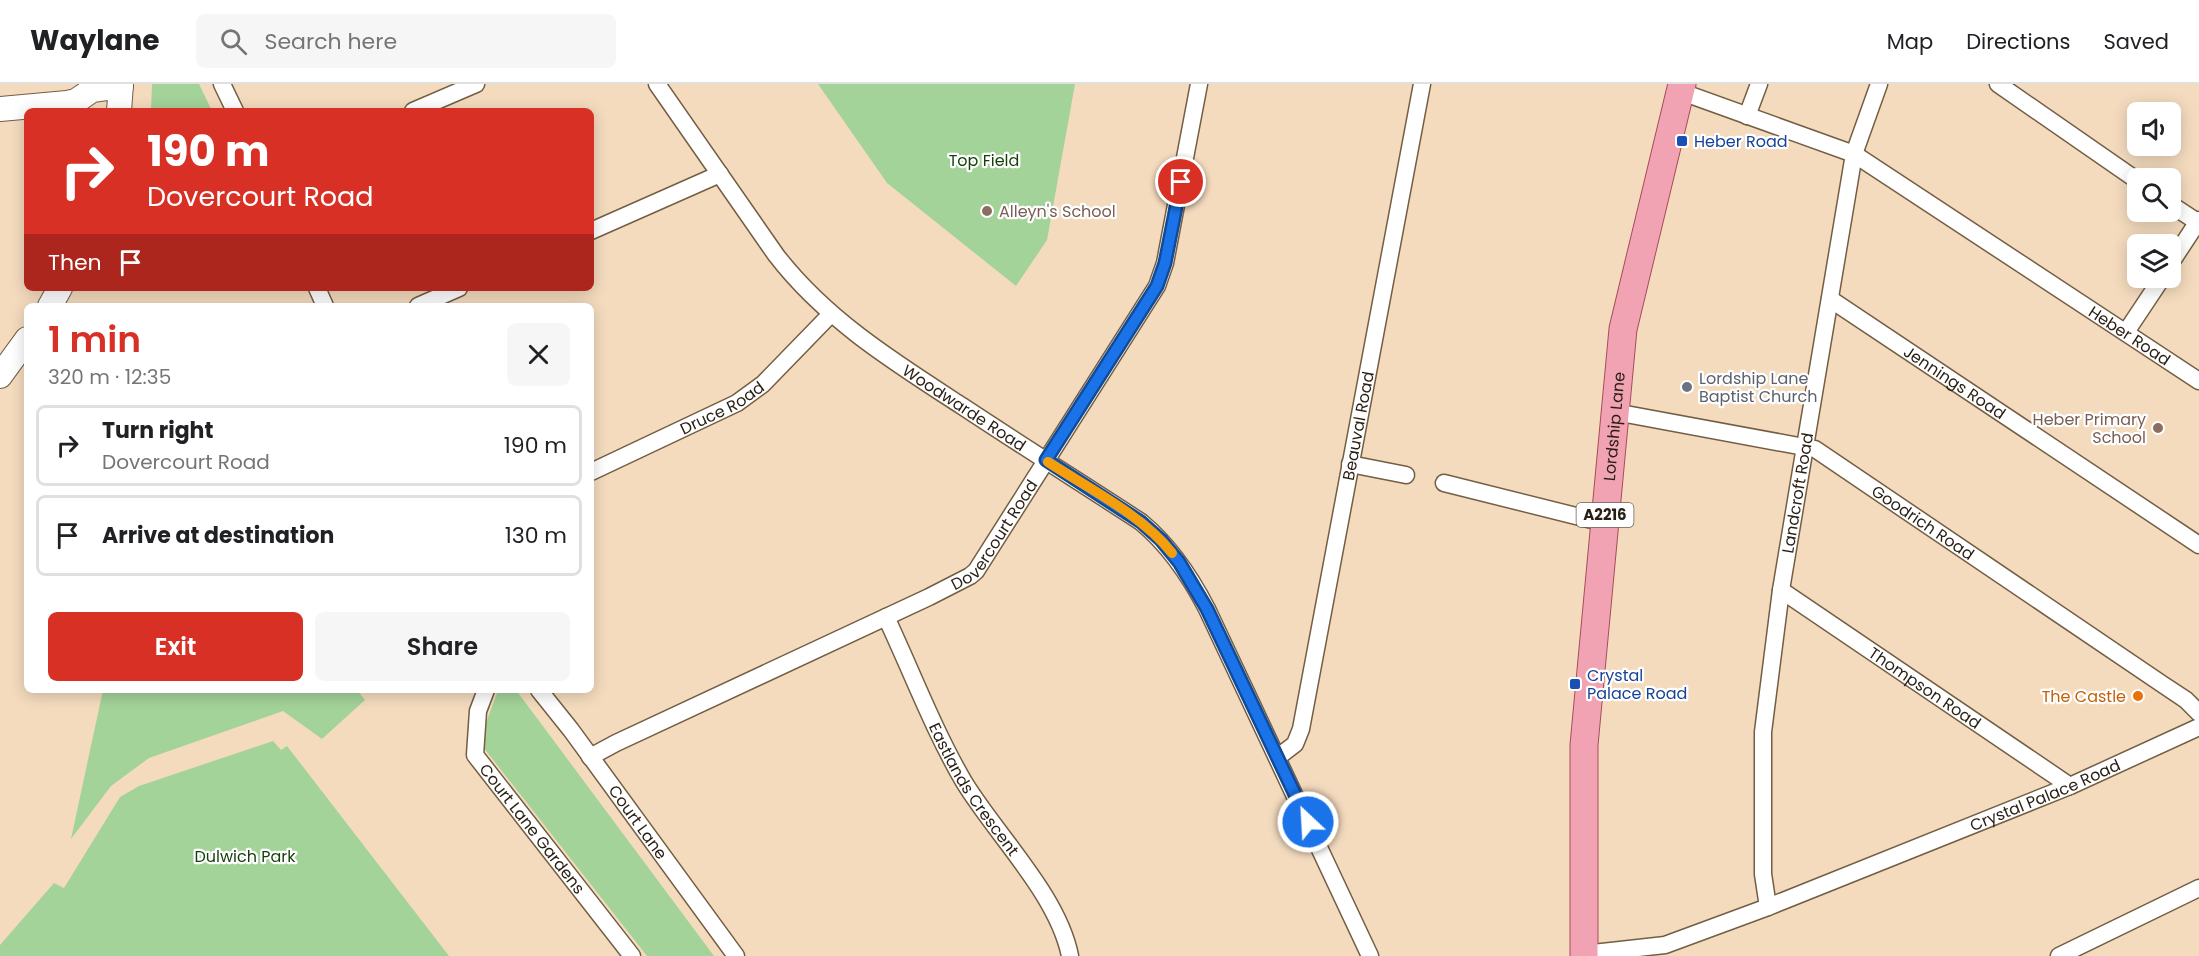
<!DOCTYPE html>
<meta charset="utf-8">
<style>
:root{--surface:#fff;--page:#f6f6f6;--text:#202124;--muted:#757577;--line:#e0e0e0;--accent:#d93025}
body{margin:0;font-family:Poppins,sans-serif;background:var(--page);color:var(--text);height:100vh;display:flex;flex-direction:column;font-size:22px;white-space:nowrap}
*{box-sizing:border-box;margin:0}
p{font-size:20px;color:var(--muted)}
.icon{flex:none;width:33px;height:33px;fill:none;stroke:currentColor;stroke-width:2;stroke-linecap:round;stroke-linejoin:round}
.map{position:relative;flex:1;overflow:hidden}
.drawer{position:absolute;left:24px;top:219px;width:570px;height:390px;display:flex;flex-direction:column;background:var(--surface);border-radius:9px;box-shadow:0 3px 15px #0003}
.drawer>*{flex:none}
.banner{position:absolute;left:24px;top:24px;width:570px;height:183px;border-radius:9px;box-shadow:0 3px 15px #0003;background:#d93025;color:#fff;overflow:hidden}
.buttons{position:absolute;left:2127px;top:18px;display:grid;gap:12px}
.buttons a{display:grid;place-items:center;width:54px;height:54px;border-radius:9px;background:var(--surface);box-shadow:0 3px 15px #0003;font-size:30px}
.pin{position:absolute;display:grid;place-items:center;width:51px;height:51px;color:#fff;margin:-26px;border:3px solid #fff;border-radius:50%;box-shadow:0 2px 6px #0007}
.me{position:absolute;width:66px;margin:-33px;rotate:335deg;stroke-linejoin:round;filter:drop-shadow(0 0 4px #0008)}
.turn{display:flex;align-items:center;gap:21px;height:126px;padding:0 24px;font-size:27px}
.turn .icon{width:78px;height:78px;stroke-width:2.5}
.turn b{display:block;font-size:42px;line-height:51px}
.then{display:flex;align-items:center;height:57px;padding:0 24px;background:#0003;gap:12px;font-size:22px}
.round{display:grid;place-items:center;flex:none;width:63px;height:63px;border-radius:9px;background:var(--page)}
.summary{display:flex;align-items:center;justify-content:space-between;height:102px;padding:0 24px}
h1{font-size:36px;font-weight:600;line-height:45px;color:var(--accent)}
.action{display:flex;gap:12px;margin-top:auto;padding:12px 24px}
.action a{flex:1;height:69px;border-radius:9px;background:var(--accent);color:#fff;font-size:24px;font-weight:600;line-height:69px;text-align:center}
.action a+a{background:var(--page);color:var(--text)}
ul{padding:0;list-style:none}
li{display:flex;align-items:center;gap:18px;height:81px;margin:0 12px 9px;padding:0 12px;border:3px solid var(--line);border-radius:9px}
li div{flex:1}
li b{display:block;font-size:22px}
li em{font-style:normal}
header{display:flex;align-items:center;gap:36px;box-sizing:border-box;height:84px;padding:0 30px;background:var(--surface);border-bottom:2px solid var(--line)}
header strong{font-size:28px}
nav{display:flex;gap:33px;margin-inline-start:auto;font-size:21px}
.search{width:420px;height:54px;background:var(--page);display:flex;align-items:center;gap:15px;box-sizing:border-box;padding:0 21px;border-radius:9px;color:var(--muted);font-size:22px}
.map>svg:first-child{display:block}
.green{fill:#a3d399}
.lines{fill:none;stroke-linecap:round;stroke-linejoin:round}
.street-casing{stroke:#735e44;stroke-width:19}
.secondary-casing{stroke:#735e44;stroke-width:26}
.primary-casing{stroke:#a64c5b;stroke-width:29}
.street{stroke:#fff;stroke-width:16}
.secondary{stroke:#fff;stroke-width:24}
.primary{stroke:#f2a3b3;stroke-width:27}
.route-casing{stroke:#114b97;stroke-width:15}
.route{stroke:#1a73e8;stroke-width:10}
.slow{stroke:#f59e0b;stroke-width:10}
.transit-dot{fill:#1a4fb4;stroke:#fff;stroke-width:2}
.education-dot{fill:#8d6e63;stroke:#fff;stroke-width:2}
.worship-dot{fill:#6b7280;stroke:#fff;stroke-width:2}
.food-dot{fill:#e8710a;stroke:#fff;stroke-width:2}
.labels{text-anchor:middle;stroke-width:4.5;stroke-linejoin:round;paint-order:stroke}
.shield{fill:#fff;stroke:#68625a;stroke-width:1.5}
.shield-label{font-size:15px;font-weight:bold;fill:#281f14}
.transit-label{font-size:16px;fill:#164399;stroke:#fff;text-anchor:start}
.park-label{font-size:16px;fill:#143e0a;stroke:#fff}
.education-label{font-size:16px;fill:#785e54;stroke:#fff;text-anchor:start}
.street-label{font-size:16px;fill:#281f14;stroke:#fff}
.worship-label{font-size:16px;fill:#5b616d;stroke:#fff;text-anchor:start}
.food-label{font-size:16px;fill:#c56008;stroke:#fff;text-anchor:end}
</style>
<header>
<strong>Waylane</strong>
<div class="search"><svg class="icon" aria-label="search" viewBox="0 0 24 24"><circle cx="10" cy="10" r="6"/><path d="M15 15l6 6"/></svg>Search here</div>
<nav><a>Map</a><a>Directions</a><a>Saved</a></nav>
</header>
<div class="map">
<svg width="2199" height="872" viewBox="0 0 2199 872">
<rect width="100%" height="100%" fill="#f4dbbe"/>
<!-- green -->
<g class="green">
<polygon points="152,0 199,0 212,27 151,27"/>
<polygon points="818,0 1075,0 1047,156 1016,202 887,99"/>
<polygon points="103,606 357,606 365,616 322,655 283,627 149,674 111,702 71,755"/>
<polygon points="498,606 516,606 714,872 647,872 483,663 485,642"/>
<polygon points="273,657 281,666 287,662 449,872 0,872 0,861 54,799 64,804 120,713 139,702"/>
</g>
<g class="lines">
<defs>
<g id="street">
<polyline points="222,0 235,27"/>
<path id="s1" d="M657,0L776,171C825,235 894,278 962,322C1021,361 1081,399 1141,438C1170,462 1190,492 1207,525L1370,872"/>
<polyline points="1998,0 2138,97"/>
<path id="s2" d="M1679,7L1854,70L2199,297"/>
<polyline points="413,27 476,0"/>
<polyline points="1747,32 1759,0"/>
<polyline points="2170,120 2199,139"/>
<polyline points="591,147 720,90"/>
<polyline points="2170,180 2199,136"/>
<polyline points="317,204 325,222"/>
<path id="s3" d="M1830,215L2199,461"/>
<polyline points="418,222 459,204"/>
<polyline points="2126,248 2162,194"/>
<path id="s4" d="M1615,328L1815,365L2162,600L2186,616L2199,629"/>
<polyline points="1350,380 1406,391"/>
<path id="s5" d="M591,388L737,319L763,300L831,230"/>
<polyline points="1444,399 1604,439"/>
<path id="s6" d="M1781,506L2070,702"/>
<path id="s7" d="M886,533C911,586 934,647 964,698C997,752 1058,811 1070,872"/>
<path id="s8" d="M486,606L478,627L475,671L632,872"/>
<path id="s9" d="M539,606L571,646L736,872"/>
<path id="s10" d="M590,673L616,659L929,513L970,492L976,487L1157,202L1165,179L1199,0"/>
<path id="s11" d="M1278,673L1295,660L1301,645L1422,0"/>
<path id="s12" d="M1768,823L1763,790V648L1781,506L1854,70L1879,0"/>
<path id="s13" d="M1584,870L1665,861L1768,823L2070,702L2199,643"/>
<polyline points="2059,872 2199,804"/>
</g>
<g id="secondary">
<polyline points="0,25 67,19 76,17 92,6 121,2"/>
<polyline points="119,27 121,0"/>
<polyline points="50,222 60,204"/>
<polyline points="0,292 27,255"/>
</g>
<g id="primary">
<path id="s14" d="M1584,872V661L1623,245L1682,0"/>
</g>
</defs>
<!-- street casing -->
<use href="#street" class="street-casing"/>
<!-- secondary casing -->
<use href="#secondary" class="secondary-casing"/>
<!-- primary casing -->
<use href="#primary" class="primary-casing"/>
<!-- street -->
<use href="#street" class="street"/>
<!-- secondary -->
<use href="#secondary" class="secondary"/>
<!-- primary -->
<use href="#primary" class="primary"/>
</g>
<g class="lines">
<defs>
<polyline id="route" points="1181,98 1165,179 1157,202 1046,376 1141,438 1161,456 1179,478 1207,525 1308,738"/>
</defs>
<!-- route casing -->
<use href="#route" class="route-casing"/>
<!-- route -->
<use href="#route" class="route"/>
<!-- slow -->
<path class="slow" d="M1048,378C1088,404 1142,431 1172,469"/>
</g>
<!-- markers -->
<g class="transit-dot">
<rect x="1676" y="51" width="12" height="12" rx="3"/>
<rect x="1569" y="594" width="12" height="12" rx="3"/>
</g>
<g class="education-dot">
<circle cx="987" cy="127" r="6"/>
<circle cx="2158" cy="344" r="6"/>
</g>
<circle class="worship-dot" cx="1687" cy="303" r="6"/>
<circle class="food-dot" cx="2138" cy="612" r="6"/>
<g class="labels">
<!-- shield labels -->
<rect class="shield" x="1576.5" y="419" width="57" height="24" rx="4.5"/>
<g class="shield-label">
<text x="1605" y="436">A2216</text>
</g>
<!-- transit labels -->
<g class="transit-label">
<text x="1694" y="63">Heber Road</text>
<text x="1587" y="597">Crystal<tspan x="1587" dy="18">Palace Road</tspan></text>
</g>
<!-- park labels -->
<g class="park-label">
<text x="984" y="82">Top Field</text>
<text x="245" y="778">Dulwich Park</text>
</g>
<!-- education labels -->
<g class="education-label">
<text x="999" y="133">Alleyn's School</text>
<text x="2146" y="341" text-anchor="end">Heber Primary<tspan x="2146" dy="18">School</tspan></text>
</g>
<!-- street labels -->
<g class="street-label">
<text dy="6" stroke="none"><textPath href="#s2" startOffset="516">Heber Road</textPath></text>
<text dy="6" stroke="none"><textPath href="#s3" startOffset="150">Jennings Road</textPath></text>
<text dy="6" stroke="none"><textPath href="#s5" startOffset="146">Druce Road</textPath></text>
<text dy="6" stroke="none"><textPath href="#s1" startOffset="452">Woodwarde Road</textPath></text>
<text dy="6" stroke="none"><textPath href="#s11" startOffset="346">Beauval Road</textPath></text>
<text dy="6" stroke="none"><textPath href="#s14" startOffset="531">Lordship Lane</textPath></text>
<text dy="6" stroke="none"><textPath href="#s12" startOffset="417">Landcroft Road</textPath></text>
<text dy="6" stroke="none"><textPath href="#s4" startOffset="334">Goodrich Road</textPath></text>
<text dy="6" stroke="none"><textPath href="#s10" startOffset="468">Dovercourt Road</textPath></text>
<text dy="6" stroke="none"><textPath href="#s6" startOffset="174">Thompson Road</textPath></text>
<text dy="6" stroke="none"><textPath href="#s7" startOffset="194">Eastlands Crescent</textPath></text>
<text dy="6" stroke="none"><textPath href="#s13" startOffset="490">Crystal Palace Road</textPath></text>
<text dy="6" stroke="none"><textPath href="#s9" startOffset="165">Court Lane</textPath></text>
<text dy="6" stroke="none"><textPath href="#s8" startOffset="160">Court Lane Gardens</textPath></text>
</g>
<!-- worship labels -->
<g class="worship-label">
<text x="1699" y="300">Lordship Lane<tspan x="1699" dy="18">Baptist Church</tspan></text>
</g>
<!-- food labels -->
<g class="food-label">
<text x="2126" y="618">The Castle</text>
</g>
</g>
</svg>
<div class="buttons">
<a><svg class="icon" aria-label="sound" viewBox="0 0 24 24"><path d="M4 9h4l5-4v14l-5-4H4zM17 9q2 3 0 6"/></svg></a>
<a><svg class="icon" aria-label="search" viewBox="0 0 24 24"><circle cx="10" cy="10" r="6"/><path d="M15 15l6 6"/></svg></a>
<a><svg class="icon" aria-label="layers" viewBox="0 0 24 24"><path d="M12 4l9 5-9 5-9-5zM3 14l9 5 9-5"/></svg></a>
</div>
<div class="pin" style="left:1181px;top:98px;background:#d93025"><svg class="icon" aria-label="arrive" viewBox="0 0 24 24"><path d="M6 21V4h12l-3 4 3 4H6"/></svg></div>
<svg class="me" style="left:1308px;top:738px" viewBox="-20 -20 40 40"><circle r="17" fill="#1a73e8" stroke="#fff" stroke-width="3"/><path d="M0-11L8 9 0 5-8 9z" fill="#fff"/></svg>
<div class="banner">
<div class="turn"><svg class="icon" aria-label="right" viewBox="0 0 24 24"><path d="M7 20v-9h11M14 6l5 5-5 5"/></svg><div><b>190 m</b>Dovercourt Road</div></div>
<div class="then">Then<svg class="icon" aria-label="arrive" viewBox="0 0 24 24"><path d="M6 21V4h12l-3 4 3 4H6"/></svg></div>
</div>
<section class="drawer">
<div class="summary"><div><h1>1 min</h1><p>320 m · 12:35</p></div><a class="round"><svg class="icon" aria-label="close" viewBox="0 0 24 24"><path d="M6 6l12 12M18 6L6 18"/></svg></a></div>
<ul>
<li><svg class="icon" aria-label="right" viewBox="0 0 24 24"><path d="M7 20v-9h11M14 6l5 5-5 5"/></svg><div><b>Turn right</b><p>Dovercourt Road</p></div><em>190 m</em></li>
<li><svg class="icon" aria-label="arrive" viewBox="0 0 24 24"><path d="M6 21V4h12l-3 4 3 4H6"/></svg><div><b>Arrive at destination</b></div><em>130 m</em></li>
</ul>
<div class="action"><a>Exit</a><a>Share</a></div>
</section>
</div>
